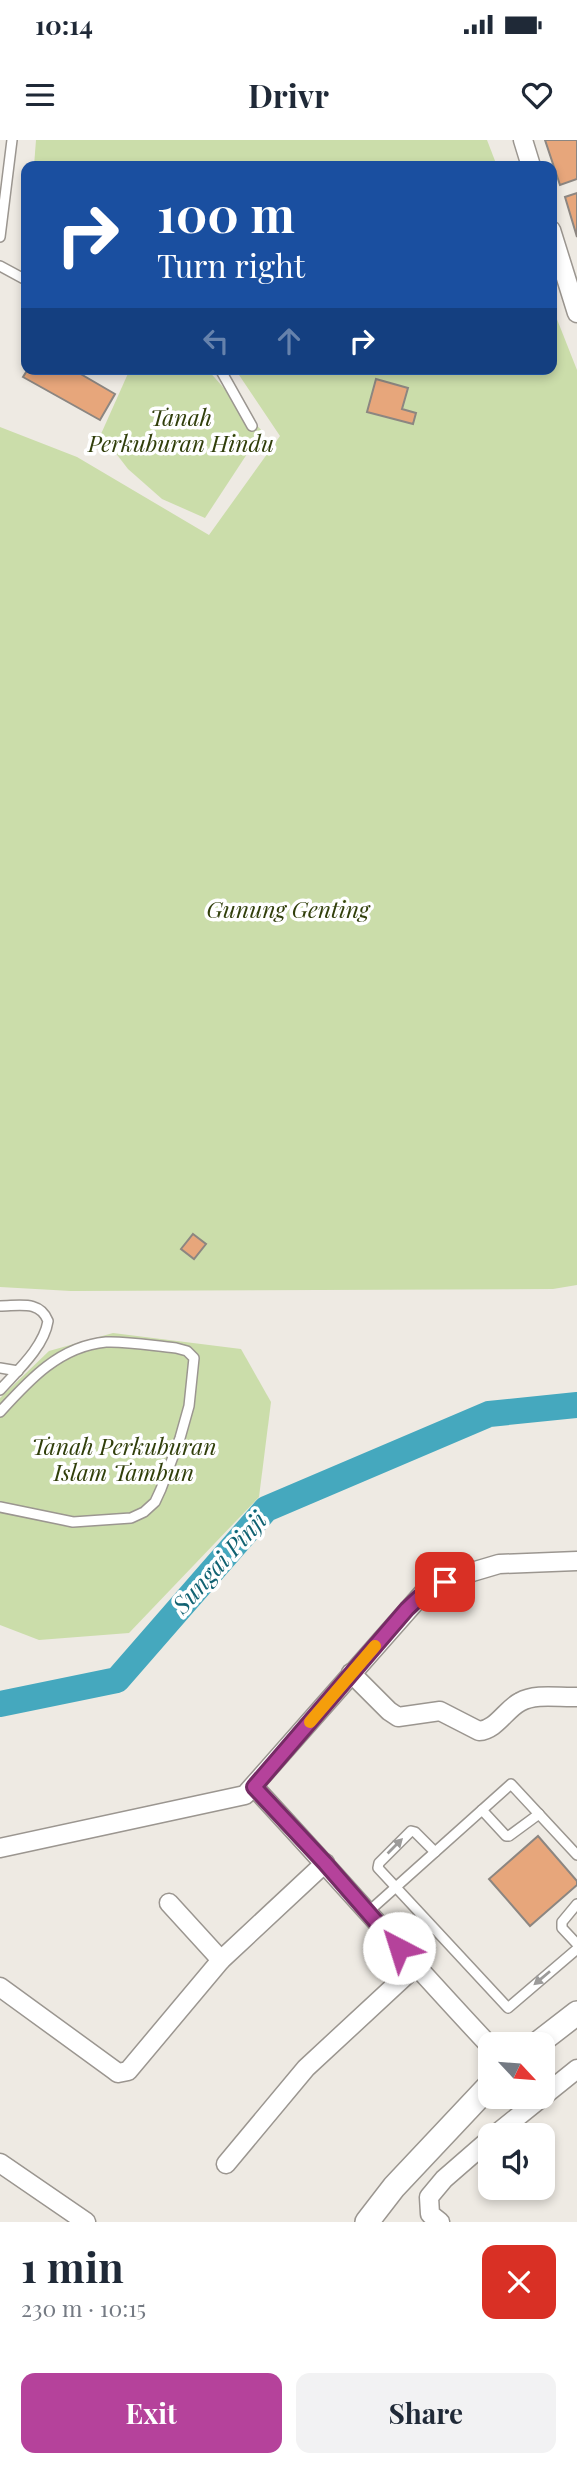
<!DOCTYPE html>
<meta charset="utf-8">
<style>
:root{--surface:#fff;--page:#f2f2f3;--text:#1f2937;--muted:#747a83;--accent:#b5429b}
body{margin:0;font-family:"Playfair Display",serif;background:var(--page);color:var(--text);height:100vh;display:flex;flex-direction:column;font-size:26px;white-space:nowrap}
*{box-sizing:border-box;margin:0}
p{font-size:23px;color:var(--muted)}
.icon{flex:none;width:38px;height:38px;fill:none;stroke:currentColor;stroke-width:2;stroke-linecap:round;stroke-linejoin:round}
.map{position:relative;height:2082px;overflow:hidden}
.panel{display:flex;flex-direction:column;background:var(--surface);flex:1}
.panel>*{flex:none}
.top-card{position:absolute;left:21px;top:21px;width:536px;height:214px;border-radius:14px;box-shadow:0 4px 10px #0003;background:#1a4fa0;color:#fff;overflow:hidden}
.needle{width:46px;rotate:116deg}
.fabs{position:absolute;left:478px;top:1892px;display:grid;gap:14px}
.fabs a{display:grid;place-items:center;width:77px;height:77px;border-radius:14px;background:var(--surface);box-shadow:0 4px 10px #0003;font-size:35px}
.pin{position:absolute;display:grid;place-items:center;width:60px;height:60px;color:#fff;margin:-30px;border-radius:14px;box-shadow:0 4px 10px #0006}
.me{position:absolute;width:77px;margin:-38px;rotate:320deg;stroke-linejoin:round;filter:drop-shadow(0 0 5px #0008)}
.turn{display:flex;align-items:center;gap:24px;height:147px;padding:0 21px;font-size:32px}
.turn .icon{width:91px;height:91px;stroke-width:2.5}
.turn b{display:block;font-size:49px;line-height:60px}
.lanes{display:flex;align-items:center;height:66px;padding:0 21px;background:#0003;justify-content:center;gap:35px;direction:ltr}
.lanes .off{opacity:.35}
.round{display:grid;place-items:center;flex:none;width:74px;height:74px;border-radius:14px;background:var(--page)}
.summary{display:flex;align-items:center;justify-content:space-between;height:119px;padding:0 21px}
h1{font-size:42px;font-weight:700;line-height:52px}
.primary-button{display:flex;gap:14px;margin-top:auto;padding:14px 21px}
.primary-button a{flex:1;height:80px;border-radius:14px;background:var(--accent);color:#fff;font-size:28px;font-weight:700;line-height:80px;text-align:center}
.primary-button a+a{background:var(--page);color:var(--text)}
.status{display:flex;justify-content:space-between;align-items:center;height:49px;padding:0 35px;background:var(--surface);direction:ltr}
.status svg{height:19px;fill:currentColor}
header{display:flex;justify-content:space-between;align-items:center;height:91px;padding:0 21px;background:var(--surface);font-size:32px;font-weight:700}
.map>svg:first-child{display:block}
.green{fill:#cbddaa}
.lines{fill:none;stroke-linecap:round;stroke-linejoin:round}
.river{stroke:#45a8be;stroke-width:26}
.building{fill:#e7a67b;stroke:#8c8681;stroke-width:2}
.service-casing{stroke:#9b9690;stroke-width:12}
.minor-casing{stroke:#9b9690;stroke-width:21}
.tertiary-casing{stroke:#9b9690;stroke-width:26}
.service{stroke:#fff;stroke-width:9}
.minor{stroke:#fff;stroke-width:18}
.tertiary{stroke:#fff;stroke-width:23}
.oneway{fill:#9c9b9a}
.route-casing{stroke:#762b65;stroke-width:18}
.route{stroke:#b5429b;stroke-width:12}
.slow{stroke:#f59e0b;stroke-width:12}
.labels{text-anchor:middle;stroke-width:7;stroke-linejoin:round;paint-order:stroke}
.park-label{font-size:23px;font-style:italic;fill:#313f0b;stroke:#fff}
.water-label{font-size:24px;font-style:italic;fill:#116272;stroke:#fff}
</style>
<div class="status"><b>10:14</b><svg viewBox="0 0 49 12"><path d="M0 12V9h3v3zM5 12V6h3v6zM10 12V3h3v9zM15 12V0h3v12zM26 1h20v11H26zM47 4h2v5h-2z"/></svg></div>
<header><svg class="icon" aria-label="menu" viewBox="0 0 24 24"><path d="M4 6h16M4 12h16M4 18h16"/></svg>Drivr<svg class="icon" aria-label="heart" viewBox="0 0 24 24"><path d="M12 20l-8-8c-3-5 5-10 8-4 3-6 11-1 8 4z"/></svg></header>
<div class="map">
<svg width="577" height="2082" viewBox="0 0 577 2082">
<rect width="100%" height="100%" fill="#eeeae3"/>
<!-- green -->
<g class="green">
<polygon points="36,0 487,0 497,26 34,26"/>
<polygon points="551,164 577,230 577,1145 553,1149 71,1151 0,1147 0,287 77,317 209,395 280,296 235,229 551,229"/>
<polygon points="130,229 207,229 262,291 205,378 162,359 128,329 101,294"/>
<polygon points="113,1193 241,1209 271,1262 259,1357 129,1493 39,1500 0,1485 0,1258 49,1211"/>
</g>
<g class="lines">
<!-- river -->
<polyline class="river" points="0,1564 117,1540 266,1369 489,1274 577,1265"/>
</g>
<!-- building -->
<g class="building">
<polygon points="545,0 577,0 577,39 560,45"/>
<polygon points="577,53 577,97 565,57"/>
<polygon points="28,229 72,229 115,254 100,280 23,237"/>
<polygon points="376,239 408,248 402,269 416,273 413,284 367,272"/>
<polygon points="193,1094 206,1104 194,1119 181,1109"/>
<polygon points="538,1696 577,1741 577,1745 530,1786 489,1739"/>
</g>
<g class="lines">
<defs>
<g id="service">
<polyline points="0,97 12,0"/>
<polyline points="0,126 26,140"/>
<polyline points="220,229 252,286"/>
<path d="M0,1166C19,1166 40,1160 48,1181C44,1207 17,1231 0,1250"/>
<polyline points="0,1228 18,1231"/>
<path d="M0,1272C29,1240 60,1206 106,1202C128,1201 154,1206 176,1208L187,1211L194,1218L189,1266L180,1298L161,1349L155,1362L144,1372L131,1378L73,1382L0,1367"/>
<polyline points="482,1670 506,1696 509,1696 539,1674"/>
<polyline points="435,1712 415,1692 411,1691 379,1723 378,1728 508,1868 577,1809"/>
<polyline points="577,1764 562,1782 562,1788 577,1804"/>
<polyline points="368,1772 511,1644 577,1715"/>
</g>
<g id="minor">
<polyline points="523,0 531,26"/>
<polyline points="551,90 577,173"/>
<path d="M351,1533L389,1571L398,1577L440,1571L479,1591C496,1590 506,1569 520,1562C536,1553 560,1558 577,1557"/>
<path d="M254,1647C334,1733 410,1821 490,1906"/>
<polyline points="0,1708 245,1655 424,1452 472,1432 499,1424 577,1421"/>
<polyline points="169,1763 221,1820"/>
<polyline points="0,1847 114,1930 118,1933 128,1931 221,1820 325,1723"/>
<polyline points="495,1995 577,1929"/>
<polyline points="0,2023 86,2082"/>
<polyline points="226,2024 306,1928 415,1827"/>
<polyline points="440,2082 430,2074 429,2057 444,2039 490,1999"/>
</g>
<g id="tertiary">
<polyline points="537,1904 577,1873"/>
<polyline points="367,2082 394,2047 490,1945"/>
</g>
</defs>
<!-- service casing -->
<use href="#service" class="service-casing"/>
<!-- minor casing -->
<use href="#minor" class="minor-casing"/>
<!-- tertiary casing -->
<use href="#tertiary" class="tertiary-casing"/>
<!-- service -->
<use href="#service" class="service"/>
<!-- minor -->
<use href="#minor" class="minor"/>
<!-- tertiary -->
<use href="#tertiary" class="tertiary"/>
</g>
<!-- one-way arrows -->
<defs><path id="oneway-solid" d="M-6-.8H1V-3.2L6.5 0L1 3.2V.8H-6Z" transform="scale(1.75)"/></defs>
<g class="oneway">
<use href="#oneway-solid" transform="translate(395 1706) rotate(-45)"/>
<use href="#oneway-solid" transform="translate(542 1838) rotate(140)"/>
</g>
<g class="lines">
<defs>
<polyline id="route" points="399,1808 325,1723 254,1647 407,1469 425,1452 445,1442"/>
</defs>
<!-- route casing -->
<use href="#route" class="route-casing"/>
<!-- route -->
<use href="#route" class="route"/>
<!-- slow -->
<polyline class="slow" points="310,1582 375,1506"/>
</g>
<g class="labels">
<!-- park labels -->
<g class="park-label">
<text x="181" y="286">Tanah<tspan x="181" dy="26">Perkuburan Hindu</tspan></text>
<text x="288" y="778">Gunung Genting</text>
<text x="124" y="1315">Tanah Perkuburan<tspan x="124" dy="26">Islam Tambun</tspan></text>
</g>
<!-- water labels -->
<g class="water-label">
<text transform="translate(220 1423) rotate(-48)" y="8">Sungai Pinji</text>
</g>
</g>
</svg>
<div class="fabs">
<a><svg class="needle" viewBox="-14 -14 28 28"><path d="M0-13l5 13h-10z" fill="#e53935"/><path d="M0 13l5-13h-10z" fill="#747a83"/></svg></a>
<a><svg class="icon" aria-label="sound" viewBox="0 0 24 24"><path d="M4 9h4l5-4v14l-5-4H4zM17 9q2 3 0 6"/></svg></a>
</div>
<div class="pin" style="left:445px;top:1442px;background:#d93025"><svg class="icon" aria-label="arrive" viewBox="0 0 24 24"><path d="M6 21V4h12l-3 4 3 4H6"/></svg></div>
<svg class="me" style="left:399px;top:1808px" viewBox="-20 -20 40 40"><circle r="19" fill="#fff"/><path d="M0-13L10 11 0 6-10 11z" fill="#b5429b"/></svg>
<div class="top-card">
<div class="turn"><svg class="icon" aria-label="right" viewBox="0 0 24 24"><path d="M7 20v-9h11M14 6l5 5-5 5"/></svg><div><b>100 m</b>Turn right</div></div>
<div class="lanes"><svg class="icon off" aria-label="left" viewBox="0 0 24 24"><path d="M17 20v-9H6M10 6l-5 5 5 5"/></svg><svg class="icon off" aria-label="ahead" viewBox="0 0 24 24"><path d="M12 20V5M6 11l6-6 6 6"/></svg><svg class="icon" aria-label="right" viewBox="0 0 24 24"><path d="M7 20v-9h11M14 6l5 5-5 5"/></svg></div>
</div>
</div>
<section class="panel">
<div class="summary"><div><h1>1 min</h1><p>230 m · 10:15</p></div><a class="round" style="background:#d93025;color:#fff"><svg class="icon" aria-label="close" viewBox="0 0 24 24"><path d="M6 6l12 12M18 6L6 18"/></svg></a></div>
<div class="primary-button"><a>Exit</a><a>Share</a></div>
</section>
